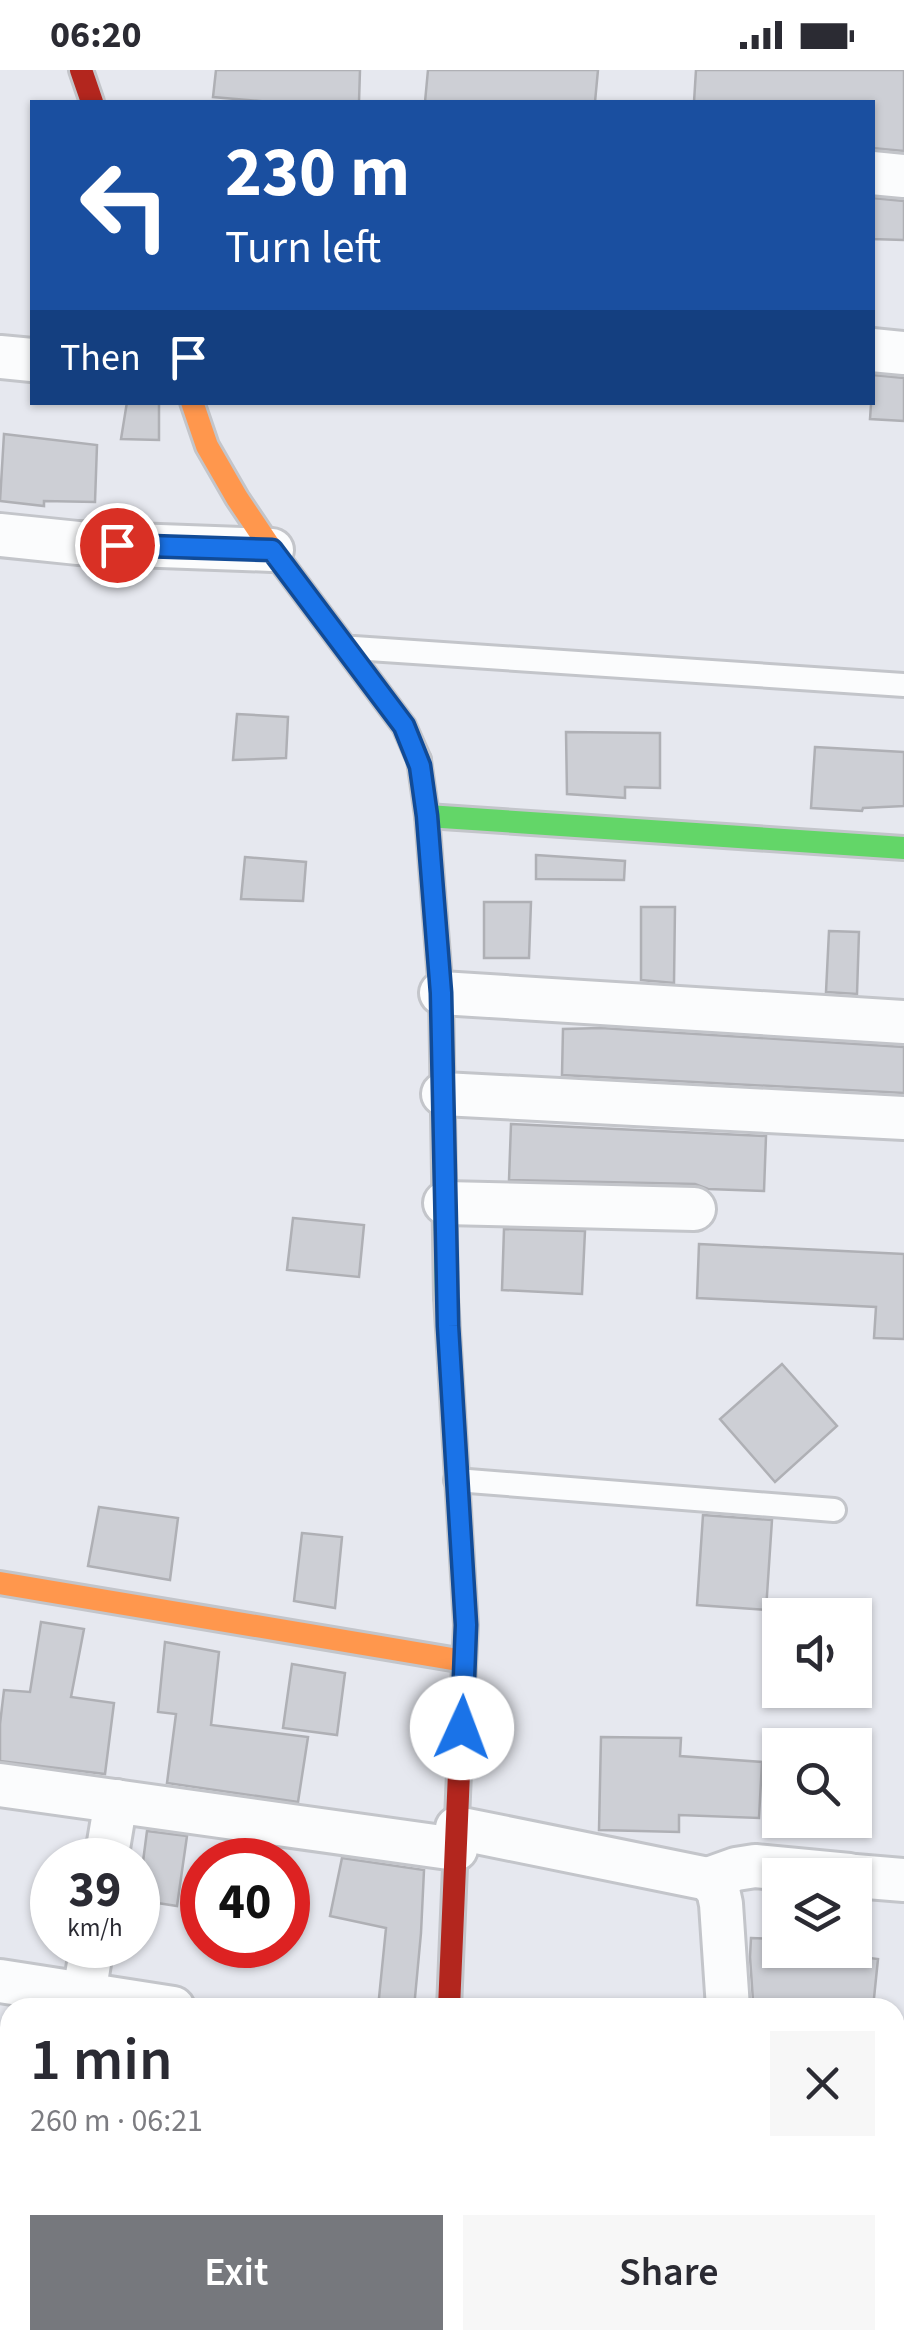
<!DOCTYPE html>
<meta charset="utf-8">
<style>
:root{--surface:#fff;--page:#f7f7f7;--text:#2b2b33;--muted:#7c7c81;--accent:#76787d}
body{margin:0;font-family:"Source Sans 3",sans-serif;background:var(--page);color:var(--text);height:100vh;display:flex;flex-direction:column;font-size:38px;white-space:nowrap}
*{box-sizing:border-box;margin:0}
p{font-size:32px;color:var(--muted)}
.icon{flex:none;width:55px;height:55px;fill:none;stroke:currentColor;stroke-width:2;stroke-linecap:round;stroke-linejoin:round}
.map{position:relative;flex:1;overflow:hidden}
.panel{position:absolute;left:0px;top:1928px;width:905px;height:352px;display:flex;flex-direction:column;background:var(--surface);border-radius:30px 30px 0 0;box-shadow:0 2px 8px #0004}
.panel>*{flex:none}
.hud{position:absolute;left:30px;top:30px;width:845px;height:305px;border-radius:0px;box-shadow:0 2px 8px #0004;background:#1a4fa0;color:#fff;overflow:hidden}
.fabs{position:absolute;left:762px;top:1528px;display:grid;gap:20px}
.fabs a{display:grid;place-items:center;width:110px;height:110px;border-radius:0px;background:var(--surface);box-shadow:0 2px 8px #0004;font-size:50px}
.speed{position:absolute;left:30px;top:1768px;display:flex;gap:20px;font-size:50px;font-weight:700;text-align:center}
.speed>*{display:grid;place-content:center;width:130px;height:130px;border-radius:50%;background:var(--surface);box-shadow:0 2px 8px #0004;line-height:1}
.speed small{font-size:25px;font-weight:400}
.speed .limit{border:15px solid #d22;background:#fff;color:#111}
.pin{position:absolute;display:grid;place-items:center;width:85px;height:85px;color:#fff;margin:-42px;border:5px solid #fff;border-radius:50%;box-shadow:0 2px 10px #0007}
.me{position:absolute;width:110px;margin:-55px;rotate:2deg;stroke-linejoin:round;filter:drop-shadow(0 0 8px #0008)}
.turn{display:flex;align-items:center;gap:35px;height:210px;padding:0 30px;font-size:45px}
.turn .icon{width:130px;height:130px;stroke-width:2.5}
.turn b{display:block;font-size:70px;line-height:85px}
.then{display:flex;align-items:center;height:95px;padding:0 30px;background:#0003;gap:20px;font-size:38px}
.round{display:grid;place-items:center;flex:none;width:105px;height:105px;border-radius:0px;background:var(--page)}
.overview{display:flex;align-items:center;justify-content:space-between;height:170px;padding:0 30px}
h1{font-size:60px;font-weight:600;line-height:75px}
.cta{display:flex;gap:20px;margin-top:auto;padding:20px 30px}
.cta a{flex:1;height:115px;border-radius:0px;background:var(--accent);color:#fff;font-size:40px;font-weight:600;line-height:115px;text-align:center}
.cta a+a{background:var(--page);color:var(--text)}
.status{display:flex;justify-content:space-between;align-items:center;height:70px;padding:0 50px;background:var(--surface);direction:ltr}
.status svg{height:28px;fill:currentColor}
.map>svg:first-child{display:block}
.building{fill:#cdcfd5;stroke:#afb0b5;stroke-width:2.5}
.lines{fill:none;stroke-linecap:round;stroke-linejoin:round}
.lane-casing{stroke:#c3c5ca;stroke-width:28}
.street-casing{stroke:#c3c5ca;stroke-width:48}
.fast-casing{stroke:#c3c5ca;stroke-width:28}
.slow-casing{stroke:#c3c5ca;stroke-width:28}
.jam-casing{stroke:#c3c5ca;stroke-width:28}
.lane{stroke:#fbfcfd;stroke-width:22}
.street{stroke:#fbfcfd;stroke-width:42}
.fast{stroke:#63d668;stroke-width:22}
.slow{stroke:#ff974d;stroke-width:22}
.jam{stroke:#b3261e;stroke-width:22}
.route-casing{stroke:#114b97;stroke-width:25}
.route{stroke:#1a73e8;stroke-width:18}
</style>
<div class="status"><b>06:20</b><svg viewBox="0 0 49 12"><path d="M0 12V9h3v3zM5 12V6h3v6zM10 12V3h3v9zM15 12V0h3v12zM26 1h20v11H26zM47 4h2v5h-2z"/></svg></div>
<div class="map">
<svg width="904" height="2279" viewBox="0 0 904 2279">
<rect width="100%" height="100%" fill="#e6e8ef"/>
<!-- building -->
<g class="building">
<polygon points="216,0 360,0 359,32 270,32 213,27"/>
<polygon points="428,0 598,0 595,32 425,32"/>
<polygon points="696,0 904,0 904,81 872,78 872,32 694,32"/>
<polygon points="872,128 904,131 904,170 872,169"/>
<polygon points="873,305 904,308 904,351 870,349"/>
<polygon points="127,332 159,332 159,370 121,369"/>
<polygon points="4,364 97,375 95,432 44,431 44,436 0,431"/>
<polygon points="237,644 288,647 286,688 233,690"/>
<polygon points="566,662 660,663 660,718 625,717 625,728 567,724"/>
<polygon points="815,677 904,682 904,736 863,738 862,741 811,738"/>
<polygon points="536,785 625,791 624,810 536,809"/>
<polygon points="245,787 306,792 303,831 241,829"/>
<polygon points="484,832 531,832 529,888 484,888"/>
<polygon points="641,837 675,837 674,913 641,910"/>
<polygon points="829,861 859,862 857,924 826,922"/>
<polygon points="601,958 904,977 904,1023 562,1005 563,959"/>
<polygon points="511,1054 766,1066 764,1121 708,1119 695,1114 509,1110"/>
<polygon points="293,1148 364,1155 359,1207 287,1200"/>
<polygon points="504,1159 585,1161 582,1224 502,1220"/>
<polygon points="699,1174 904,1184 904,1269 874,1268 876,1237 697,1228"/>
<polygon points="782,1294 837,1356 775,1412 720,1349"/>
<polygon points="99,1437 178,1448 170,1510 88,1496"/>
<polygon points="703,1445 772,1450 766,1540 697,1535"/>
<polygon points="302,1463 342,1467 335,1538 294,1531"/>
<polygon points="41,1552 84,1559 71,1627 114,1633 105,1704 0,1691 0,1654 4,1620 30,1622"/>
<polygon points="165,1572 219,1582 211,1655 308,1667 298,1732 167,1713 176,1644 158,1642"/>
<polygon points="292,1594 345,1603 337,1665 283,1658"/>
<polygon points="601,1667 681,1668 680,1686 762,1692 759,1748 679,1745 679,1762 599,1760"/>
<polygon points="147,1761 187,1766 177,1836 138,1830"/>
<polygon points="342,1788 424,1800 421,1863 414,1938 378,1938 386,1858 330,1846"/>
<polygon points="751,1868 780,1869 780,1880 807,1880 878,1889 873,1938 833,1938 833,1934 753,1931 750,1887"/>
</g>
<g class="lines">
<defs>
<g id="lane">
<polyline points="354,578 904,615"/>
<polyline points="456,1410 834,1440"/>
</g>
<g id="street">
<polyline points="872,103 904,106"/>
<polyline points="872,280 904,283"/>
<polyline points="0,287 32,290"/>
<polyline points="0,465 78,473 272,480"/>
<polyline points="441,923 904,952"/>
<polyline points="443,1024 904,1048"/>
<polyline points="445,1133 694,1139"/>
<polyline points="0,1715 456,1779"/>
<polyline points="457,1758 708,1809 718,1820 721,1834 728,1938"/>
<polyline points="106,1790 116,1731"/>
<polyline points="855,1806 904,1810"/>
<polyline points="708,1809 736,1799 755,1796 849,1805"/>
<polyline points="0,1911 173,1938"/>
<polyline points="84,1924 92,1875"/>
<polyline points="895,1972 904,1973"/>
<polyline points="0,2098 10,2099"/>
<polyline points="0,2275 26,2279"/>
</g>
<g id="fast">
<polyline points="419,690 427,746 441,923 446,1227"/>
<polyline points="427,746 904,778"/>
</g>
<g id="slow">
<polyline points="192,332 207,376 237,428 272,480 404,656 419,690"/>
<polyline points="446,1227 466,1555 460,1679"/>
<polyline points="0,1513 464,1591"/>
<polyline points="433,2270 433,2279"/>
</g>
<g id="jam">
<polyline points="81,0 92,32"/>
<polyline points="449,1938 460,1679"/>
</g>
</defs>
<!-- lane casing -->
<use href="#lane" class="lane-casing"/>
<!-- street casing -->
<use href="#street" class="street-casing"/>
<!-- fast casing -->
<use href="#fast" class="fast-casing"/>
<!-- slow casing -->
<use href="#slow" class="slow-casing"/>
<!-- jam casing -->
<use href="#jam" class="jam-casing"/>
<!-- lane -->
<use href="#lane" class="lane"/>
<!-- street -->
<use href="#street" class="street"/>
<!-- fast -->
<use href="#fast" class="fast"/>
<!-- slow -->
<use href="#slow" class="slow"/>
<!-- jam -->
<use href="#jam" class="jam"/>
</g>
<g class="lines">
<defs>
<polyline id="route" points="117,475 272,480 404,656 420,696 427,746 441,923 448,1256 466,1555 462,1658"/>
</defs>
<!-- route casing -->
<use href="#route" class="route-casing"/>
<!-- route -->
<use href="#route" class="route"/>
</g>
</svg>
<div class="fabs">
<a><svg class="icon" aria-label="sound" viewBox="0 0 24 24"><path d="M4 9h4l5-4v14l-5-4H4zM17 9q2 3 0 6"/></svg></a>
<a><svg class="icon" aria-label="search" viewBox="0 0 24 24"><circle cx="10" cy="10" r="6"/><path d="M15 15l6 6"/></svg></a>
<a><svg class="icon" aria-label="layers" viewBox="0 0 24 24"><path d="M12 4l9 5-9 5-9-5zM3 14l9 5 9-5"/></svg></a>
</div>
<div class="speed"><div>39<small>km/h</small></div><div class="limit">40</div></div>
<div class="pin" style="left:117px;top:475px;background:#d93025"><svg class="icon" aria-label="arrive" viewBox="0 0 24 24"><path d="M6 21V4h12l-3 4 3 4H6"/></svg></div>
<svg class="me" style="left:462px;top:1658px" viewBox="-20 -20 40 40"><circle r="19" fill="#fff"/><path d="M0-13L10 11 0 6-10 11z" fill="#1a73e8"/></svg>
<div class="hud">
<div class="turn"><svg class="icon" aria-label="left" viewBox="0 0 24 24"><path d="M17 20v-9H6M10 6l-5 5 5 5"/></svg><div><b>230 m</b>Turn left</div></div>
<div class="then">Then<svg class="icon" aria-label="arrive" viewBox="0 0 24 24"><path d="M6 21V4h12l-3 4 3 4H6"/></svg></div>
</div>
<section class="panel">
<div class="overview"><div><h1>1 min</h1><p>260 m · 06:21</p></div><a class="round"><svg class="icon" aria-label="close" viewBox="0 0 24 24"><path d="M6 6l12 12M18 6L6 18"/></svg></a></div>
<div class="cta"><a>Exit</a><a>Share</a></div>
</section>
</div>
